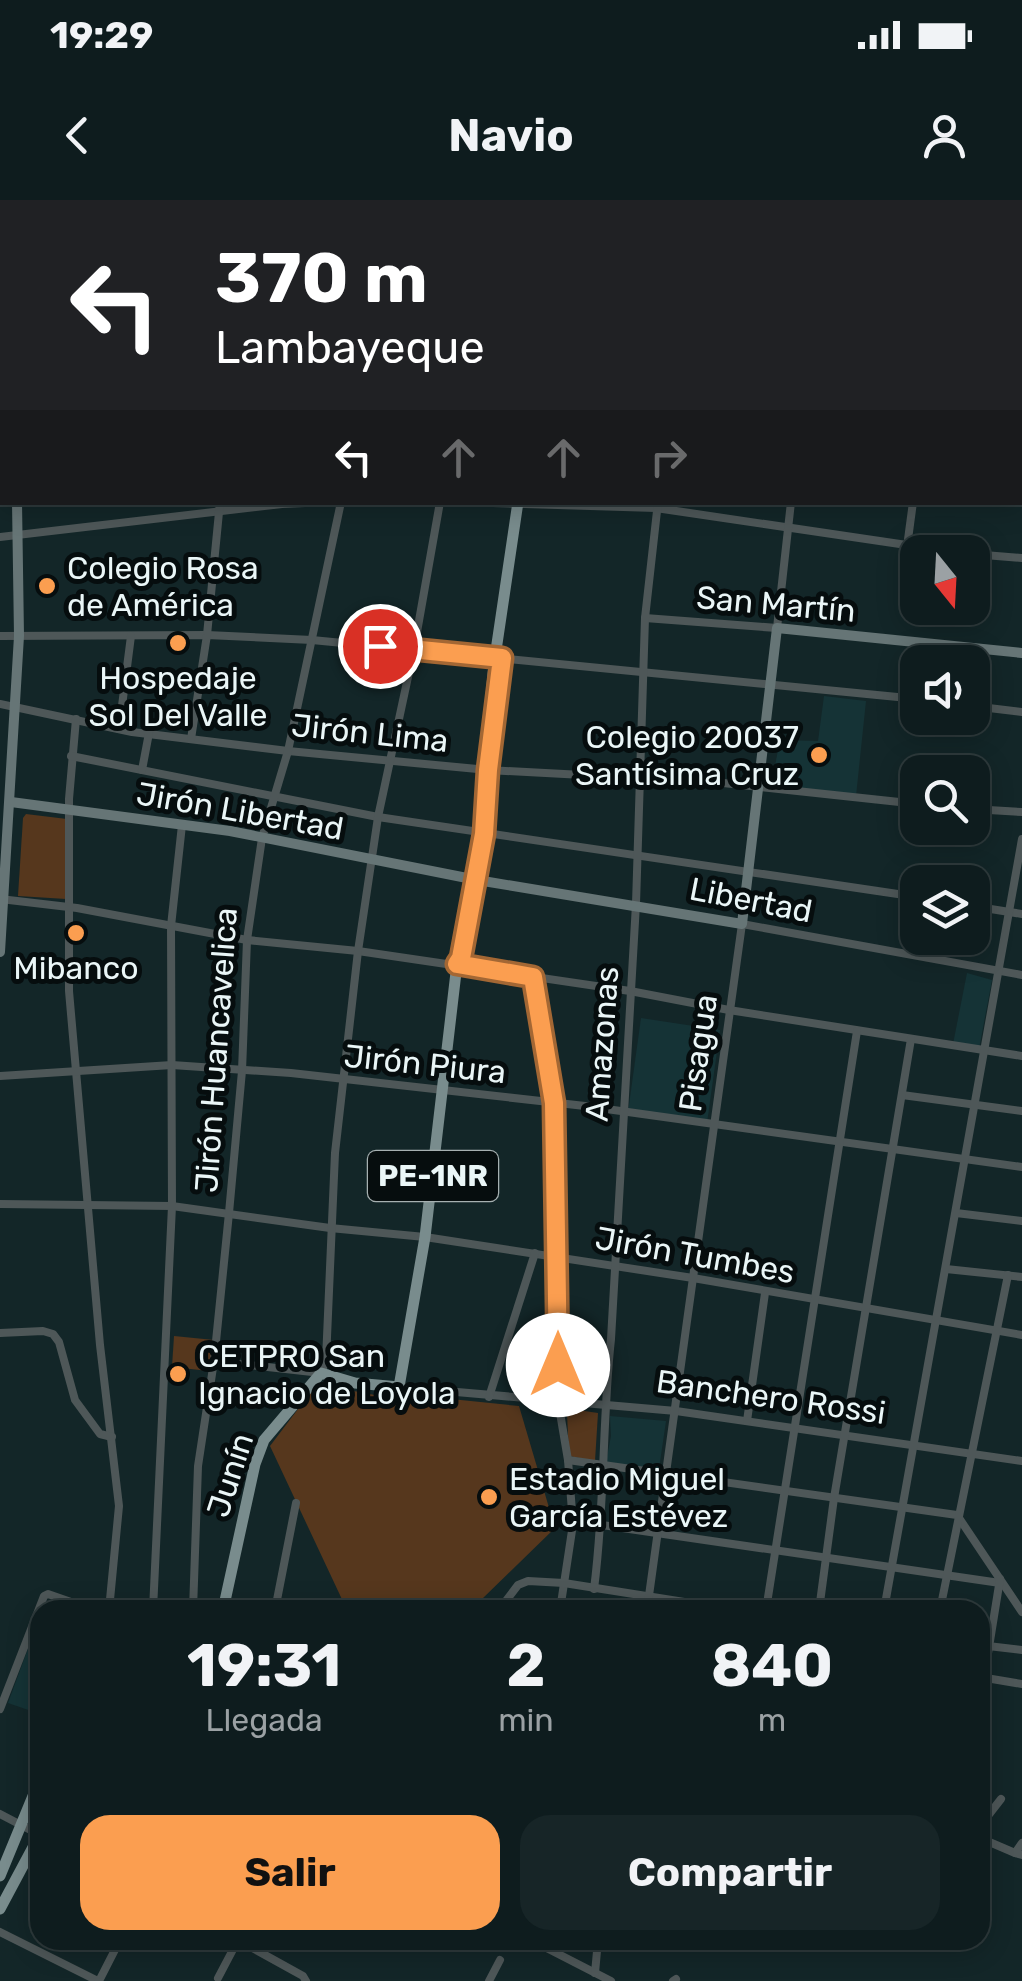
<!DOCTYPE html>
<html lang="es">
<meta charset="utf-8">
<style>
:root{--surface:#0e1c1e;--page:#172527;--text:#f1f3f6;--muted:#9ba1a4;--line:#2e3a3c;--accent:#fb9e50}
body{margin:0;font-family:Rubik,sans-serif;background:var(--page);color:var(--text);height:100vh;display:flex;flex-direction:column;font-size:38px;white-space:nowrap}
*{box-sizing:border-box;margin:0}
p{font-size:32px;color:var(--muted)}
.icon{flex:none;width:55px;height:55px;fill:none;stroke:currentColor;stroke-width:2;stroke-linecap:round;stroke-linejoin:round}
.map{position:relative;flex:1;overflow:hidden}
.drawer{position:absolute;left:30px;top:1400px;width:960px;height:350px;display:flex;flex-direction:column;background:var(--surface);border-radius:30px;box-shadow:0 5px 25px #0003,0 0 0 2px var(--line)}
.drawer>*{flex:none}
.top-card{position:absolute;left:0px;top:0px;width:1022px;height:305px;box-shadow:0 5px 25px #0003,0 0 0 2px var(--line);background:#202124;color:#fff;overflow:hidden}
.needle{width:65px;rotate:162deg}
.controls{position:absolute;left:900px;top:335px;display:grid;gap:20px}
.controls a{display:grid;place-items:center;width:90px;height:90px;border-radius:20px;background:var(--surface);box-shadow:0 5px 25px #0003,0 0 0 2px var(--line);font-size:50px}
.pin{position:absolute;display:grid;place-items:center;width:85px;height:85px;color:#fff;margin:-42px;border:5px solid #fff;border-radius:50%;box-shadow:0 2px 10px #0007}
.me{position:absolute;width:110px;margin:-55px;rotate:0deg;stroke-linejoin:round;filter:drop-shadow(0 0 8px #0008)}
.turn{display:flex;align-items:center;gap:35px;height:210px;padding:0 50px;font-size:45px}
.turn .icon{width:130px;height:130px;stroke-width:2.5}
.turn b{display:block;font-size:70px;line-height:85px}
.lanes{display:flex;align-items:center;height:95px;padding:0 50px;background:#0003;justify-content:center;gap:50px;direction:ltr}
.lanes .off{opacity:.35}
.eta{display:flex;justify-content:space-evenly;align-items:center;height:170px;text-align:center}
.eta b{font-size:60px;font-weight:700;line-height:70px}
.action{display:flex;gap:20px;margin-top:auto;padding:20px 50px}
.action a{flex:1;height:115px;border-radius:30px;background:var(--accent);color:#111;font-size:40px;font-weight:700;line-height:115px;text-align:center}
.action a+a{background:var(--page);color:var(--text)}
.status{display:flex;justify-content:space-between;align-items:center;height:70px;padding:0 50px;background:var(--surface);direction:ltr}
.status svg{height:28px;fill:currentColor}
header{display:flex;justify-content:space-between;align-items:center;height:130px;padding:0 50px;background:var(--surface);font-size:45px;font-weight:700}
.map>svg:first-child{display:block}
.built{fill:#153336}
.green{fill:#56371d}
.lines{fill:none;stroke-linecap:round;stroke-linejoin:round}
.street{stroke:#4e5758;stroke-width:8}
.secondary{stroke:#667576;stroke-width:10}
.primary{stroke:#798c8d;stroke-width:11}
.route-casing{stroke:#a36734;stroke-width:25}
.route{stroke:#fb9e50;stroke-width:18}
.poi-dot{fill:#fb9e50;stroke:#060d0e;stroke-width:4}
.labels{text-anchor:middle;stroke-width:10;stroke-linejoin:round;paint-order:stroke}
.shield{fill:#060d0e;stroke:#a6b0b1;stroke-width:2.5}
.shield-label{font-size:30px;font-weight:bold;fill:#eaf6f7}
.poi-label{font-size:32px;fill:#eaf6f7;stroke:#060d0e;text-anchor:start}
.street-label{font-size:32px;fill:#eaf6f7;stroke:#060d0e}
</style>
<div class="status"><b>19:29</b><svg viewBox="0 0 49 12"><path d="M0 12V9h3v3zM5 12V6h3v6zM10 12V3h3v9zM15 12V0h3v12zM26 1h20v11H26zM47 4h2v5h-2z"/></svg></div>
<header><svg class="icon" aria-label="back" viewBox="0 0 24 24"><path d="M15 5l-7 7 7 7"/></svg>Navio<svg class="icon" aria-label="person" viewBox="0 0 24 24"><circle cx="12" cy="8" r="4"/><path d="M4 21q1-7 8-7t8 7"/></svg></header>
<div class="map">
<svg width="1022" height="1781" viewBox="0 0 1022 1781">
<rect width="100%" height="100%" fill="#132628"/>
<!-- built -->
<g class="built">
<polygon points="824,496 866,501 856,596 771,586 780,540 818,541"/>
<polygon points="967,773 992,780 979,849 953,844"/>
<polygon points="641,818 720,830 707,923 628,912"/>
<polygon points="610,1216 666,1221 659,1269 606,1262 611,1236"/>
<polygon points="40,1416 40,1514 8,1503"/>
</g>
<!-- green -->
<g class="green">
<polygon points="26,614 67,619 66,699 18,696 23,618"/>
<polygon points="174,1136 214,1140 209,1171 172,1167"/>
<polygon points="317,1184 375,1195 382,1192 519,1206 555,1328 482,1399 484,1405 472,1410 347,1410 270,1246"/>
<polygon points="571,1209 598,1213 595,1261 569,1256 567,1213"/>
</g>
<g class="lines">
<!-- street -->
<g class="street">
<polyline points="565,0 586,2"/>
<polyline points="917,0 917,2"/>
<polyline points="260,2 260,0"/>
<polyline points="391,2 392,0"/>
<polyline points="491,2 491,0"/>
<polyline points="731,2 732,0"/>
<polyline points="821,2 821,0"/>
<polyline points="963,2 963,0"/>
<polyline points="1010,2 1010,0"/>
<polyline points="0,16 2,16"/>
<polyline points="1020,30 1022,30"/>
<polyline points="1020,85 1022,85"/>
<polyline points="0,115 2,116"/>
<polyline points="0,229 2,229"/>
<polyline points="1020,250 1022,250"/>
<polyline points="458,302 656,308 954,352"/>
<polyline points="0,337 282,304 328,302"/>
<polyline points="907,347 913,302"/>
<polyline points="972,354 1022,358"/>
<polyline points="645,418 777,428 791,302"/>
<polyline points="0,436 207,435 312,440 918,499"/>
<polyline points="0,504 132,532 288,551 488,570 714,582 918,604"/>
<polyline points="972,506 1022,512"/>
<polyline points="76,519 69,599 69,791 100,1145 119,1306 109,1410"/>
<polyline points="119,529 131,436"/>
<polyline points="191,539 207,435 220,302"/>
<polyline points="71,556 378,617 918,697"/>
<polyline points="142,570 149,533"/>
<polyline points="972,609 1022,612"/>
<polyline points="0,699 77,708 247,740 358,751 630,791 729,810 1022,856"/>
<polyline points="972,706 1022,714"/>
<polyline points="533,777 554,903 558,1201 568,1260 573,1324 560,1410"/>
<polyline points="0,876 172,865 291,873 585,906 1022,967"/>
<polyline points="902,895 1022,911"/>
<polyline points="0,1004 172,1006 330,1028 425,1037 693,1078 1022,1135"/>
<polyline points="956,1013 1022,1021"/>
<polyline points="946,1069 1022,1077"/>
<polyline points="0,1133 43,1131 53,1134 59,1142 75,1200 100,1234 112,1237"/>
<polyline points="214,1161 321,1173 326,1160 335,953 358,751 378,617 414,449 440,302"/>
<polyline points="399,1187 676,1211 1022,1261"/>
<polyline points="489,1197 535,1053"/>
<polyline points="747,1221 765,1093"/>
<polyline points="568,1260 957,1315 1022,1412"/>
<polyline points="573,1324 602,1325 1000,1383"/>
<path d="M594,1389C605,1306 602,1222 611,1139L636,704L645,418L658,302"/>
<polyline points="153,1410 172,1006 171,726 182,625"/>
<polyline points="193,1410 198,1266 214,1161 229,1013 242,871 247,740 262,638 288,551 341,302"/>
<polyline points="275,1410 296,1303"/>
<polyline points="499,1410 518,1385 528,1381 564,1383 735,1410"/>
<polyline points="647,1410 742,724 1022,775"/>
<polyline points="766,1410 857,831"/>
<polyline points="819,1410 834,1298 911,839"/>
<polyline points="884,1410 1022,639"/>
<polyline points="940,1410 1008,1075"/>
<polyline points="988,1446 1022,1450"/>
<polyline points="980,1477 1022,1484"/>
<polyline points="984,1478 1000,1379"/>
<polyline points="0,1509 44,1396 48,1394 94,1410"/>
<polyline points="0,1614 40,1635"/>
<polyline points="980,1626 1001,1599"/>
<polyline points="980,1638 1015,1653"/>
<polyline points="1022,1643 1015,1653 1022,1655"/>
<polyline points="0,1732 98,1781"/>
<polyline points="238,1740 303,1776 306,1781"/>
<polyline points="531,1740 611,1781"/>
<polyline points="595,1773 598,1740"/>
<polyline points="218,1778 238,1740"/>
<polyline points="99,1781 120,1740"/>
<polyline points="489,1781 500,1760"/>
<polyline points="673,1781 676,1779"/>
</g>
<!-- secondary -->
<g class="secondary">
<polyline points="25,2 25,0"/>
<polyline points="11,602 230,631 477,680 742,724 777,428 1022,453"/>
<polyline points="0,752 19,436 17,302"/>
</g>
<!-- primary -->
<g class="primary">
<polyline points="558,2 558,0"/>
<polyline points="566,2 567,0"/>
<polyline points="223,1410 255,1264 264,1240 321,1173 355,1183 399,1187 425,1037 457,764 455,756 478,633 494,464 518,302"/>
<polyline points="0,1676 40,1579"/>
<polyline points="0,1709 40,1634"/>
</g>
</g>
<g class="lines">
<defs>
<polyline id="route" points="380,446 502,458 488,570 484,634 461,758 457,764 533,777 554,903 558,1165"/>
</defs>
<!-- route casing -->
<use href="#route" class="route-casing"/>
<!-- route -->
<use href="#route" class="route"/>
</g>
<!-- markers -->
<g class="poi-dot">
<circle cx="47" cy="386" r="10"/>
<circle cx="178" cy="443" r="10"/>
<circle cx="819" cy="555" r="10"/>
<circle cx="76" cy="733" r="10"/>
<circle cx="178" cy="1174" r="10"/>
<circle cx="489" cy="1297" r="10"/>
</g>
<g class="labels">
<!-- shield labels -->
<rect class="shield" x="368" y="951" width="130" height="50" rx="8"/>
<g class="shield-label">
<text x="433" y="986">PE-1NR</text>
</g>
<!-- poi labels -->
<g class="poi-label">
<text x="67" y="379">Colegio Rosa<tspan x="67" dy="37">de América</tspan></text>
<text x="178" y="489" text-anchor="middle">Hospedaje<tspan x="178" dy="37">Sol Del Valle</tspan></text>
<text x="799" y="548" text-anchor="end">Colegio 20037<tspan x="799" dy="37">Santísima Cruz</tspan></text>
<text x="76" y="779" text-anchor="middle">Mibanco</text>
<text x="198" y="1167">CETPRO San<tspan x="198" dy="37">Ignacio de Loyola</tspan></text>
<text x="509" y="1290">Estadio Miguel<tspan x="509" dy="37">García Estévez</tspan></text>
</g>
<!-- street labels -->
<g class="street-label">
<text transform="translate(776 404) rotate(5)" y="11">San Martín</text>
<text transform="translate(370 533) rotate(6)" y="11">Jirón Lima</text>
<text transform="translate(240 611) rotate(10)" y="11">Jirón Libertad</text>
<text transform="translate(751 700) rotate(11)" y="11">Libertad</text>
<text transform="translate(602 844) rotate(-86)" y="11">Amazonas</text>
<text transform="translate(216 850) rotate(-86)" y="11">Jirón Huancavelica</text>
<text transform="translate(698 853) rotate(-82)" y="11">Pisagua</text>
<text transform="translate(425 864) rotate(6)" y="11">Jirón Piura</text>
<text transform="translate(695 1055) rotate(10)" y="11">Jirón Tumbes</text>
<text transform="translate(771 1197) rotate(8)" y="11">Banchero Rossi</text>
<text transform="translate(230 1275) rotate(-72)" y="11">Junín</text>
</g>
</g>
</svg>
<div class="controls">
<a><svg class="needle" viewBox="-14 -14 28 28"><path d="M0-13l5 13h-10z" fill="#e53935"/><path d="M0 13l5-13h-10z" fill="#9ba1a4"/></svg></a>
<a><svg class="icon" aria-label="sound" viewBox="0 0 24 24"><path d="M4 9h4l5-4v14l-5-4H4zM17 9q2 3 0 6"/></svg></a>
<a><svg class="icon" aria-label="search" viewBox="0 0 24 24"><circle cx="10" cy="10" r="6"/><path d="M15 15l6 6"/></svg></a>
<a><svg class="icon" aria-label="layers" viewBox="0 0 24 24"><path d="M12 4l9 5-9 5-9-5zM3 14l9 5 9-5"/></svg></a>
</div>
<div class="pin" style="left:380px;top:446px;background:#d93025"><svg class="icon" aria-label="arrive" viewBox="0 0 24 24"><path d="M6 21V4h12l-3 4 3 4H6"/></svg></div>
<svg class="me" style="left:558px;top:1165px" viewBox="-20 -20 40 40"><circle r="19" fill="#fff"/><path d="M0-13L10 11 0 6-10 11z" fill="#fb9e50"/></svg>
<div class="top-card">
<div class="turn"><svg class="icon" aria-label="left" viewBox="0 0 24 24"><path d="M17 20v-9H6M10 6l-5 5 5 5"/></svg><div><b>370 m</b>Lambayeque</div></div>
<div class="lanes"><svg class="icon" aria-label="left" viewBox="0 0 24 24"><path d="M17 20v-9H6M10 6l-5 5 5 5"/></svg><svg class="icon off" aria-label="ahead" viewBox="0 0 24 24"><path d="M12 20V5M6 11l6-6 6 6"/></svg><svg class="icon off" aria-label="ahead" viewBox="0 0 24 24"><path d="M12 20V5M6 11l6-6 6 6"/></svg><svg class="icon off" aria-label="right" viewBox="0 0 24 24"><path d="M7 20v-9h11M14 6l5 5-5 5"/></svg></div>
</div>
<section class="drawer">
<div class="eta">
<div><b>19:31</b><p>Llegada</p></div>
<div><b>2</b><p>min</p></div>
<div><b>840</b><p>m</p></div>
</div>
<div class="action"><a>Salir</a><a>Compartir</a></div>
</section>
</div>
